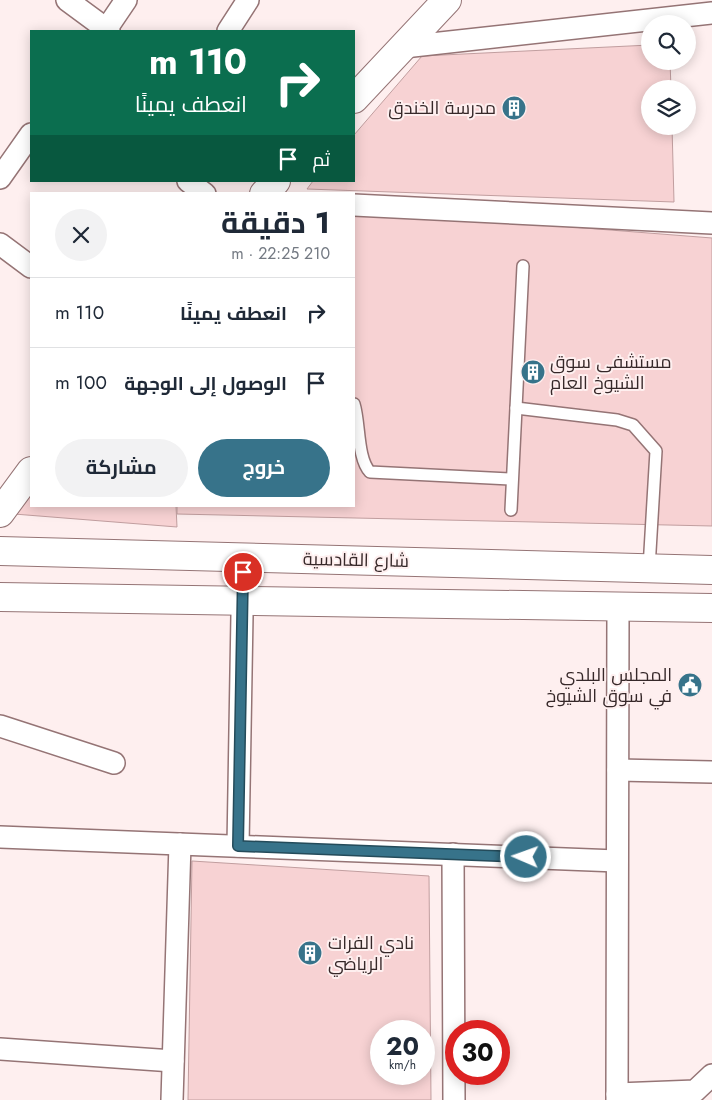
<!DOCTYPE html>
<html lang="ar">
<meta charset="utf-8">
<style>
:root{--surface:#fff;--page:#f2f2f3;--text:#1f2937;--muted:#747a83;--line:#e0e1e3;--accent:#37738a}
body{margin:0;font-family:Jost,Cairo,sans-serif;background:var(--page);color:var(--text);direction:rtl;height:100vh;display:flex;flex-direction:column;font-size:19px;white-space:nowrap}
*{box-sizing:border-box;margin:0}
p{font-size:16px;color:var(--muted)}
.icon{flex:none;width:28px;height:28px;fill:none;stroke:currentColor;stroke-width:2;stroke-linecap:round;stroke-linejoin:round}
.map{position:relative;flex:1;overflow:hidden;direction:ltr}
.side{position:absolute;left:30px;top:192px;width:325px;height:315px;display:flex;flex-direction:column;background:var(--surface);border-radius:0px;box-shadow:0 2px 12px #0003;direction:rtl}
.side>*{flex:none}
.guide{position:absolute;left:30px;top:30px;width:325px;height:152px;border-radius:0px;box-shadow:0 2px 12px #0003;direction:rtl;background:#0b6e4f;color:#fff;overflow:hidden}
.buttons{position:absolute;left:641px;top:15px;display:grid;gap:10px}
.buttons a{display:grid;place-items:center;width:55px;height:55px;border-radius:50%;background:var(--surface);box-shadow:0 2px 12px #0003;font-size:25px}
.speed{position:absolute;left:370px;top:1020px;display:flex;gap:10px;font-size:25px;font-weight:700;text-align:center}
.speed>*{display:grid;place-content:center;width:65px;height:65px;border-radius:50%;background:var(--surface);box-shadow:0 2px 12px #0003;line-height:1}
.speed small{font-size:12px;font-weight:400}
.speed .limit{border:8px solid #d22;background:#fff;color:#111}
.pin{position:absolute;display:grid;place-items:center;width:42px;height:42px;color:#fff;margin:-21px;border:2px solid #fff;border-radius:50%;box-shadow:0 1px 5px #0007}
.me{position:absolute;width:55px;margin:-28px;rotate:272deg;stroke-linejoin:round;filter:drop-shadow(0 0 4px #0008)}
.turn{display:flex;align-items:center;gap:18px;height:105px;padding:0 25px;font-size:22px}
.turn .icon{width:65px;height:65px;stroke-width:2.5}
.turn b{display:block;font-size:35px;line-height:42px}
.then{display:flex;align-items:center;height:48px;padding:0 25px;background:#0003;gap:10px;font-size:19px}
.round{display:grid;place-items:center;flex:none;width:52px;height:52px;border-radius:26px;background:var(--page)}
.overview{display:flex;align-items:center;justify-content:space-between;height:85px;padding:0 25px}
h1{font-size:30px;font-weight:700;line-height:38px}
.primary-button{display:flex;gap:10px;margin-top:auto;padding:10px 25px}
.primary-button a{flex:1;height:58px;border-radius:30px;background:var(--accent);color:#fff;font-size:20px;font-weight:700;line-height:58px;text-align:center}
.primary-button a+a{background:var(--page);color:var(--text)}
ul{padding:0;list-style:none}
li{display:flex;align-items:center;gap:15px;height:70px;padding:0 25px;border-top:1px solid var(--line)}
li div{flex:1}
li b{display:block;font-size:19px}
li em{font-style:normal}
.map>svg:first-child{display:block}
.building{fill:#f7d2d3;stroke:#c19e9f;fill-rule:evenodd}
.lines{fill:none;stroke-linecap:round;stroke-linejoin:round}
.service-casing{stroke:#957475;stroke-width:14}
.minor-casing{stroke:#957475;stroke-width:24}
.tertiary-casing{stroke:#957475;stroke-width:30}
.secondary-casing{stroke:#957475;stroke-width:30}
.service{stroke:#fff;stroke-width:11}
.minor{stroke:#fff;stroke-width:21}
.tertiary{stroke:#fff;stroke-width:28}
.secondary{stroke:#fff;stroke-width:28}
.route-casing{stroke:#244b5a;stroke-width:12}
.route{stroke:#37738a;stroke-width:9}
.labels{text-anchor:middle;stroke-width:4;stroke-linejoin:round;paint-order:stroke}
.poi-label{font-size:18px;fill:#362829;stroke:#feefef;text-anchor:end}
.street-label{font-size:18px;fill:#362829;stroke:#feefef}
</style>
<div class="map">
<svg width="712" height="1100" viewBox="0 0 712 1100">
<rect width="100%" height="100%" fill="#feefef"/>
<!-- building -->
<g class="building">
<polygon points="650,45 650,61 670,61 671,89 650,89 650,126 672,126 674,202 307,189 313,181 354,181 354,135 422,56"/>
<polygon points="354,210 712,238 712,526 177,514 177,506 354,506"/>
<polygon points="31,485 31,506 176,506 177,527 14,514"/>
<path d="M192,861L429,876L431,1100H188ZM381,1031H424V1074H381Z"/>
</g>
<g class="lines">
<defs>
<g id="service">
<path d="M354,404C360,423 357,458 370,472L512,479"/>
<polyline points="516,408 617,420 633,425 656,451 649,568"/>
<polyline points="511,510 523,266"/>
</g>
<g id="minor">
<polyline points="67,0 109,31"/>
<polyline points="105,31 126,0"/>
<polyline points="228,31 248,0"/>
<polyline points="404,47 712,13"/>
<polyline points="0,178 31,134"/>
<polyline points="188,181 205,194"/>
<polyline points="354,205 712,223"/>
<polyline points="0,244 31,267"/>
<polyline points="0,726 114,763"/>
<polyline points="618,770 712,772"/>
<polyline points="0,837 617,861"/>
<polyline points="238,846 243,557"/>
<polyline points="453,854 454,1100"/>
<polyline points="0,1049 173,1061"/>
<polyline points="617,1094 695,1091 712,1075"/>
<polyline points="172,1100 180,844"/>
<polyline points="617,1100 618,608"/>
</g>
<g id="tertiary">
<polyline points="354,99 447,0"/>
<polyline points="264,194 276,181"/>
<polyline points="0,513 31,471"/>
</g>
<g id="secondary">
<polyline points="0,551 712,570"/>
<polyline points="0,597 712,608"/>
</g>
</defs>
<!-- service casing -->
<use href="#service" class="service-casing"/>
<!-- minor casing -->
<use href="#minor" class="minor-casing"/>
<!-- tertiary casing -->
<use href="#tertiary" class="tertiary-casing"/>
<!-- secondary casing -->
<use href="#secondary" class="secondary-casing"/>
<!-- service -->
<use href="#service" class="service"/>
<!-- minor -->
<use href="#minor" class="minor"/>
<!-- tertiary -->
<use href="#tertiary" class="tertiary"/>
<!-- secondary -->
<use href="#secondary" class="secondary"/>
</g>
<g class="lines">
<defs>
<polyline id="route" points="243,572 238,846 526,857"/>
</defs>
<!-- route casing -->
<use href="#route" class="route-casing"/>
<!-- route -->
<use href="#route" class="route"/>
</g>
<!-- icons -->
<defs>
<symbol id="building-disc" viewBox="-11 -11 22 22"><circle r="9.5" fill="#37738a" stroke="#feefef"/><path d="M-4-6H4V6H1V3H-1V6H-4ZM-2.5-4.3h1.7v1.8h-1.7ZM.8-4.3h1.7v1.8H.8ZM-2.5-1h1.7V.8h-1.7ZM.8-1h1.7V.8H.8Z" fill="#fff"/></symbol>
<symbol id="civic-disc" viewBox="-11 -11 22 22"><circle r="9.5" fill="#37738a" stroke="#feefef"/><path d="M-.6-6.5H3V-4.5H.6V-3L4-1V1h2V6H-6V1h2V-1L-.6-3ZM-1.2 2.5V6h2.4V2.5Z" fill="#fff"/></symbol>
</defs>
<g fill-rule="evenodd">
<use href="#building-disc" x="500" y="94" width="28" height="28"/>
<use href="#building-disc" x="519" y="358" width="28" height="28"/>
<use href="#civic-disc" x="676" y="671" width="28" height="28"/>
<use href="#building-disc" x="296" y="939" width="28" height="28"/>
</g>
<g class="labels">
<!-- poi labels -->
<g class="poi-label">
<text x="496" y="114">مدرسة الخندق</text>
<text x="550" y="368" text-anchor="start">مستشفى سوق<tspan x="550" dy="21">الشيوخ العام</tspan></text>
<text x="672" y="681">المجلس البلدي<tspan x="672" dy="21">في سوق الشيوخ</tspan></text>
<text x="328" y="949" text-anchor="start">نادي الفرات<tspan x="328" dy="21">الرياضي</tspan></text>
</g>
<!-- street labels -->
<g class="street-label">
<text transform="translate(356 560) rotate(1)" y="6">شارع القادسية</text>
</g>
</g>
</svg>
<div class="buttons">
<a><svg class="icon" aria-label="search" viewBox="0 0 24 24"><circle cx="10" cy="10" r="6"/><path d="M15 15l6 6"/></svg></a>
<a><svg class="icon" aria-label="layers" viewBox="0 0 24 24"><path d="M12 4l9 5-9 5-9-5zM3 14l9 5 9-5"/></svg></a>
</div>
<div class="speed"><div>20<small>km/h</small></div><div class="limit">30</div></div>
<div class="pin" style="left:243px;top:572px;background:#d93025"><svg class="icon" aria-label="arrive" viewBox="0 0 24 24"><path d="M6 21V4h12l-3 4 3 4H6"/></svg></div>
<svg class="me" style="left:526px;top:857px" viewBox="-20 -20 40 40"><circle r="17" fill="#37738a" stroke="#fff" stroke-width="3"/><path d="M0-11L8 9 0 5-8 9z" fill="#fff"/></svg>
<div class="guide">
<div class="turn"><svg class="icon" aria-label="right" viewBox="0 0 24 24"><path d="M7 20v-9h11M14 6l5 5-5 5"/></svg><div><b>110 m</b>انعطف يمينًا</div></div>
<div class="then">ثم<svg class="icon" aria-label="arrive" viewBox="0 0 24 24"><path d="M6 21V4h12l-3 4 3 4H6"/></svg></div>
</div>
<section class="side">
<div class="overview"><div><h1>1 دقيقة</h1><p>210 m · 22:25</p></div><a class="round"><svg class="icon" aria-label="close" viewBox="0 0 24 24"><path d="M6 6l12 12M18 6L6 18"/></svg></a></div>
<ul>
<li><svg class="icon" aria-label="right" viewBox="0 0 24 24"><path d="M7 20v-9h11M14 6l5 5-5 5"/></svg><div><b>انعطف يمينًا</b></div><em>110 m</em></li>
<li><svg class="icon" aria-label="arrive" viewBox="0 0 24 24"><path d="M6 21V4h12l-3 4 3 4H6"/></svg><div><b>الوصول إلى الوجهة</b></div><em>100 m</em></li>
</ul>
<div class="primary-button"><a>خروج</a><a>مشاركة</a></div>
</section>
</div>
